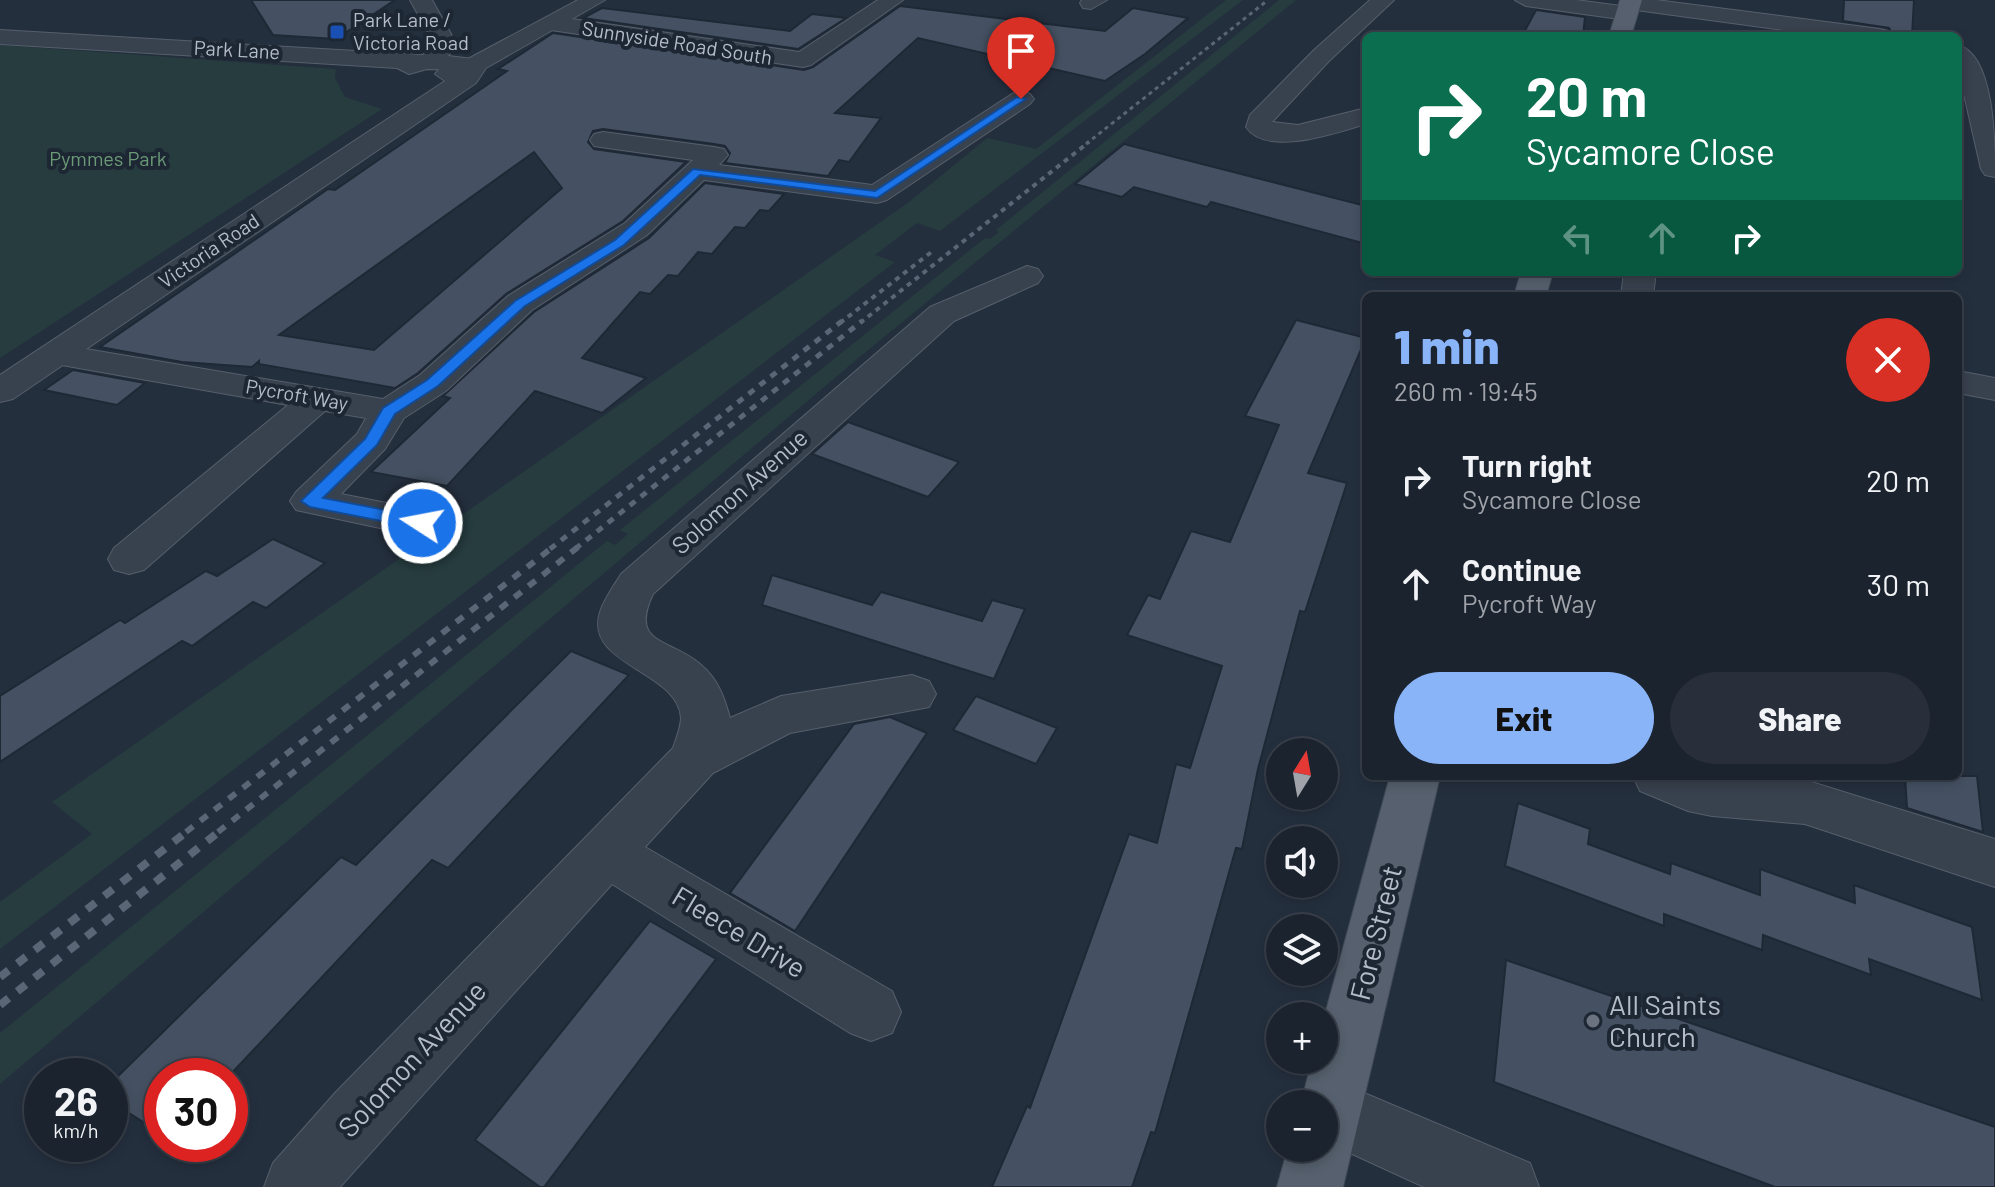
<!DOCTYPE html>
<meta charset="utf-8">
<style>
:root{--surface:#1b232e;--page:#282f3a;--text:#f1f3f6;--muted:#a0a4aa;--line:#39404a;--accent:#8ab4f8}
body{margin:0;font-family:Barlow,sans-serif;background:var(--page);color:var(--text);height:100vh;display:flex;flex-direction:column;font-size:30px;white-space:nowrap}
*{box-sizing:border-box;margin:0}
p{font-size:26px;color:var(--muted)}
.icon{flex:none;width:44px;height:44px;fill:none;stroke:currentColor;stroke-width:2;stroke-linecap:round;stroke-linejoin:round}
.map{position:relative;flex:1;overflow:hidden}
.drawer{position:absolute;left:1362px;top:292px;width:600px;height:488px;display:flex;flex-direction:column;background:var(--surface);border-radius:12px;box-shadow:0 4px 12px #0003,0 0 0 2px var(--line)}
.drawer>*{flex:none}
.banner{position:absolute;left:1362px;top:32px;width:600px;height:244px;border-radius:12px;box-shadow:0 4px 12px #0003,0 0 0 2px var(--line);background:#0b6e4f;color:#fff;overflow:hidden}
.needle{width:52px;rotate:11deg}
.tools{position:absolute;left:1266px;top:738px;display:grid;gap:16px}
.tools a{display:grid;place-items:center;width:72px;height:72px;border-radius:50%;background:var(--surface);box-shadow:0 4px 12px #0003,0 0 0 2px var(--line);font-size:40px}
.speed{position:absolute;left:24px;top:1058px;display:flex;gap:16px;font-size:40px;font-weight:700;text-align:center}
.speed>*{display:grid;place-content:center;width:104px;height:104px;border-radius:50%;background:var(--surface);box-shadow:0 4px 12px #0003,0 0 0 2px var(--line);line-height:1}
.speed small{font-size:20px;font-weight:400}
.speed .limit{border:12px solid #d22;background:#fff;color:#111}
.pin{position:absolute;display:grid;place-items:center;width:68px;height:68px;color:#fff;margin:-82px -34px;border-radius:50% 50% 50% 0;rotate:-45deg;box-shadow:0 0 8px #0007}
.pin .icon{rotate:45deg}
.me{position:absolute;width:88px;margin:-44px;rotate:281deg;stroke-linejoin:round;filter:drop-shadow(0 0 6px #0008)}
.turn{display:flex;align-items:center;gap:28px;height:168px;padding:0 32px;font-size:36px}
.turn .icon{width:104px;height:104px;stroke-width:2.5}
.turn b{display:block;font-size:56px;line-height:68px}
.lanes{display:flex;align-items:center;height:76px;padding:0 32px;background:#0003;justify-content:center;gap:40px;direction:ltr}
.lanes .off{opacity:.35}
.round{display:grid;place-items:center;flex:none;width:84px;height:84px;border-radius:42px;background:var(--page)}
.overview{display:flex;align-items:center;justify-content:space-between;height:136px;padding:0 32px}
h1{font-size:48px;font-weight:800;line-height:60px;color:var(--accent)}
.primary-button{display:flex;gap:16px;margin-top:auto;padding:16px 32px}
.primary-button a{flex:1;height:92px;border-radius:48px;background:var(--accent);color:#111;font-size:32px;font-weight:800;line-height:92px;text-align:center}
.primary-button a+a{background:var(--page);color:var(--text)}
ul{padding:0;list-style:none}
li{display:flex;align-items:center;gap:24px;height:104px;padding:0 32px}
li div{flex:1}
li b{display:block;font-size:30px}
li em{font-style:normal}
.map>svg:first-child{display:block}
.green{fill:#263c3f}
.building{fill:#455162;stroke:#1f2835;stroke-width:2;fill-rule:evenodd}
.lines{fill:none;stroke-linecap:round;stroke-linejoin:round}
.minor-casing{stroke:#565f6c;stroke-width:2}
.tertiary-casing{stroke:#565f6c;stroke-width:2}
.primary-casing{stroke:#414a57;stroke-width:2}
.minor{fill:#38414e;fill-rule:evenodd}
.tertiary{fill:#38414e;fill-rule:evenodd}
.primary{fill:#56606e;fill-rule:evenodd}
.rail-far4{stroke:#5a6575;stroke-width:3;stroke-dasharray:4 4;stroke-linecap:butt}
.rail-far3{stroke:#5a6575;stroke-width:4;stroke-dasharray:5 5;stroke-linecap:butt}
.rail-far2{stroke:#5a6575;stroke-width:5;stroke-dasharray:7 7;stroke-linecap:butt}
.rail-far1{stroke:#5a6575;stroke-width:6;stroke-dasharray:9 9;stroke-linecap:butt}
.rail{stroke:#5a6575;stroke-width:8;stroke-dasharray:11 11;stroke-linecap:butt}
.route{fill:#1a73e8;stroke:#114b97;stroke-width:2}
.transit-dot{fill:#1a4fb4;stroke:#1d2633;stroke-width:3}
.worship-dot{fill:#6b7280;stroke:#1d2633;stroke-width:3}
.labels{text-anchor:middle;stroke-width:8;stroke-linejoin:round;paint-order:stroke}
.far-poi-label{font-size:20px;fill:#b4bcc9;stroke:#1d2633;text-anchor:start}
.far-street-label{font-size:20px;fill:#b4bcc9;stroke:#1d2633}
.far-park-label{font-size:20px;fill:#6b9a76;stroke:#1d2633}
.street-label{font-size:24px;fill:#b4bcc9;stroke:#1d2633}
.near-street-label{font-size:28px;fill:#b4bcc9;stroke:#1d2633}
.near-poi-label{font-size:28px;fill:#b4bcc9;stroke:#1d2633;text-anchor:start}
</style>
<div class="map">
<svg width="1995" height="1187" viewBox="0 0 1995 1187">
<rect width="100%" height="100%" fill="#242f3e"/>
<!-- green -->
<g class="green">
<polygon points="1226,0 1243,0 940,231 917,223 875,255 895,262 0,949 0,902 92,834 52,802 909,202 987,138 1036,149"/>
<polygon points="1279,0 1296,0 856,360 0,1084 0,1033 607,541 615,545 628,534 620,530 985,238 990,239 999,232 996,230"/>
<polygon points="0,45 336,69 335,78 345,97 382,109 0,358"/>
</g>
<!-- building -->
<g class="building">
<polygon points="251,0 395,0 336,39 273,35"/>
<polygon points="1844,0 1914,0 1912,36 1894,36 1889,28 1843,21"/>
<path d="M900,6L1105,31L1133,8L1188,18L1145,54L1105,81L918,38L835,113L881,118L849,162L839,160L828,176L725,163L730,153L725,146L714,144L603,129L593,131L588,142L594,149L686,162L623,221L506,294L418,373L395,388L259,364V361L252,367L182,362L100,347L328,189L335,190L507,71L498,69L553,33L804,70L813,67ZM534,152L562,188L374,350L279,335Z"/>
<polygon points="602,8 790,31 812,14 846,18 798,49 583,18"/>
<polygon points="1536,10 1585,17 1583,36 1522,36"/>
<polygon points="1124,144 1366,206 1366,244 1211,202 1207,207 1134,187 1122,197 1075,184"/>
<polygon points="705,183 784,194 769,211 760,210 745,228 735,227 712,254 698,252 678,276 668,275 650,294 640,292 582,358 646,378 602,413 535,391 447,486 371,472 450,398 443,396 534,312 649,238"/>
<polygon points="1296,320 1366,338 1308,473 1347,483 1305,612 1300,611 1258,769 1242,849 1236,848 1155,1133 1151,1132 1132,1187 992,1187 1027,1106 1030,1108 1129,834 1157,843 1176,764 1190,768 1222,666 1127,635 1148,595 1160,599 1191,531 1230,542 1279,425 1245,416"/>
<polygon points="73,370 145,383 117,405 44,390"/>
<polygon points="848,422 959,462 928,497 812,454"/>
<polygon points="273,539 325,563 266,608 253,602 192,646 182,641 0,762 0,696 120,620 125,623 206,571 217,576"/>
<polygon points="772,575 872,605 881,592 982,621 992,600 1025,609 994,679 762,605"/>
<polygon points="571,651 629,675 448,868 432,860 229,1076 162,1076 162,1134 110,1101 110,1084 341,857 356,865"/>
<polygon points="976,696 1057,728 1036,764 953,730"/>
<polygon points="890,717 927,733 795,931 730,893 854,724"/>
<polygon points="1905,776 1977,776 1983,832 1907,808"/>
<polygon points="1518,803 1590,829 1588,844 1670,874 1671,863 1760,895 1760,869 1855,903 1854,885 1972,927 1982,1000 1869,959 1871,975 1763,935 1762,950 1664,914 1664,926 1505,866"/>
<polygon points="650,921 716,959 544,1187 540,1187 475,1140"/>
<polygon points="1506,960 1995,1127 1995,1187 1775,1187 1494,1082"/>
</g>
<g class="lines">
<defs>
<g id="minor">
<polygon points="410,0 432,0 451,34 454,49 448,56 482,60 486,65 482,70 427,69 409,74 397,68 0,44 0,30 423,55 430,48 429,34"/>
<polygon points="878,0 903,0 811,65 803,67 551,30 540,23 551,16 799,52"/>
<polygon points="1082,0 1107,0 1091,9 1083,8 1080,3"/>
<path d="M1370,0H1394L1329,61L1272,122L1298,125L1366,108V124C1338,132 1267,158 1246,127L1250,115L1313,51Z"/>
<polygon points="1515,0 1576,0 1621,6 1621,0 1656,0 1880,29 1888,31 1891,36 1829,36 1636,10 1635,18 1627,20 1526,6"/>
<path d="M1958,45C1995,55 1995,144 1995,177L1985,175L1981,169L1958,68Z"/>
<polygon points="1021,91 1030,94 1034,99 1030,104 887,200 877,203 704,180 647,235 532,310 446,391 404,418 385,449 341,494 437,513 443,523 437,533 422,537 296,510 290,501 296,492 357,434 366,418 325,411 144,570 129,574 114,570 108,559 114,548 288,405 56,364 44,361 39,354 44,347 56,344 383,399 420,375 508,296 625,223 693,160 594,146 590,140 594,134 603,132 714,147 724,149 728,155 719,165 872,185 1012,94"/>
<path d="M1027,266L1038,269L1043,276L1038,283L954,321L653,594C629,645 669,638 700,664C718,679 724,696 730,718L781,696L912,675L929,681L936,694L929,707L790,733L713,773L645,847L892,991L901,1012L892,1033L871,1041L850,1033L612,884L340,1187H264L273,1163L336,1092L673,748C676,739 681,727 681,718C679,671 583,665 600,612C604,599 614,586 621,574L930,307Z"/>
<polygon points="1624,272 1656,272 1653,296 1621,296"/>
<polygon points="1958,371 1995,378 1995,400 1958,393"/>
<polygon points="1633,776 1758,776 1805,780 1995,839 1995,887 1805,824 1712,816 1688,811 1640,791"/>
</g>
<g id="tertiary">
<polygon points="578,0 605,0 486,68 476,83 13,399 0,402 0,375 445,81 435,74 445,63 468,59"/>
<polygon points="1331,1079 1530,1163 1539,1187 1424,1187 1324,1141 1324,1104 1302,1104 1308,1088"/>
</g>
<g id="primary">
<polygon points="1620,0 1642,0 1631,36 1609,36"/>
<polygon points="1521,272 1553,272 1546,296 1514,296"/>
<polygon points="1390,776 1440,776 1343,1187 1277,1187 1288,1148 1324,1148 1324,1104 1301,1104 1312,1060 1324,1060 1324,1018"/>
</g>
</defs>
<!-- minor casing -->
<use href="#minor" class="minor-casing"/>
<!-- tertiary casing -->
<use href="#tertiary" class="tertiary-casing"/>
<!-- primary casing -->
<use href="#primary" class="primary-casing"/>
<!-- minor -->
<use href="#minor" class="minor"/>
<!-- tertiary -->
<use href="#tertiary" class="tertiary"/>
<!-- primary -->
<use href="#primary" class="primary"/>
<!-- rail-far4 -->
<polyline class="rail-far4" points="1086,144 1268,0"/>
<!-- rail-far3 -->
<g class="rail-far3">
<polyline points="840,323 934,250"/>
<polyline points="860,323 1089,142"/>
</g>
<!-- rail-far2 -->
<g class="rail-far2">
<polyline points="550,549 842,321"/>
<polyline points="575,549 862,321"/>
</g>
<!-- rail-far1 -->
<g class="rail-far1">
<polyline points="186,832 553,547"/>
<polyline points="218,832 578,547"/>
</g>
<!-- rail -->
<g class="rail">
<polyline points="0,977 189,830"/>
<polyline points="0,1005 221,830"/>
</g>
</g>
<!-- route -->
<polygon class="route" points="1017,97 1026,99 877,198 700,175 624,245 525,306 438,386 395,414 377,445 323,498 422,517 430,523 428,527 422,529 310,507 301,501 365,439 383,408 427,380 515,301 615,240 693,169 875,191"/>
<!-- markers -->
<rect class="transit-dot" x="329" y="24" width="16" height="16" rx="4"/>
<circle class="worship-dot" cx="1593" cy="1021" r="8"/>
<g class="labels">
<!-- far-poi labels -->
<g class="far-poi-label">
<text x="353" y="27">Park Lane /<tspan x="353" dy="23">Victoria Road</tspan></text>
</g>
<!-- far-street labels -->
<g class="far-street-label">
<text transform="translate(677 43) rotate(9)" y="7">Sunnyside Road South</text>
<text transform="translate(237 50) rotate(3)" y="7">Park Lane</text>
<text transform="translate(209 251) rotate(-34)" y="7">Victoria Road</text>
<text transform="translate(297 395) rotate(10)" y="7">Pycroft Way</text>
</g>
<!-- far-park labels -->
<g class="far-park-label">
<text x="108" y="166">Pymmes Park</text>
</g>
<!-- street labels -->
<g class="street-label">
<text transform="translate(740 492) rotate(-42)" y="8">Solomon Avenue</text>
</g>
<!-- near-street labels -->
<g class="near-street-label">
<text transform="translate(739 932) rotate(31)" y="10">Fleece Drive</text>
<text transform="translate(1376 933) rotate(-76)" y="10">Fore Street</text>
<text transform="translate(412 1059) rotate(-47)" y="10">Solomon Avenue</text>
</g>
<!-- near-poi labels -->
<g class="near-poi-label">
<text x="1609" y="1015">All Saints<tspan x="1609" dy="32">Church</tspan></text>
</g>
</g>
</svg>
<div class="tools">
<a><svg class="needle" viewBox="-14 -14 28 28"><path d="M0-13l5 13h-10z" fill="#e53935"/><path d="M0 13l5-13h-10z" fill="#a0a4aa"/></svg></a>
<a><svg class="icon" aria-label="sound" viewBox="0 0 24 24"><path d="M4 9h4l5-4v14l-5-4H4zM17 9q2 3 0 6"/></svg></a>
<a><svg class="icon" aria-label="layers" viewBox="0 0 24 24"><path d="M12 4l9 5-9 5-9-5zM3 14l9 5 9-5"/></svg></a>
<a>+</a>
<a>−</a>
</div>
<div class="speed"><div>26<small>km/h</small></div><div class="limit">30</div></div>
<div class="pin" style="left:1021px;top:99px;background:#d93025"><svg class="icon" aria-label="arrive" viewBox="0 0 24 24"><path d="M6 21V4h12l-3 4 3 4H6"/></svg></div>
<svg class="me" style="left:422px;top:523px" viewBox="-20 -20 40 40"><circle r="17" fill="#1a73e8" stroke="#fff" stroke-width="3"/><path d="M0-11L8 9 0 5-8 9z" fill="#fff"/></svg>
<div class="banner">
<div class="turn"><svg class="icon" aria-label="right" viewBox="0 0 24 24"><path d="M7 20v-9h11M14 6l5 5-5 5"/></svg><div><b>20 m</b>Sycamore Close</div></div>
<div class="lanes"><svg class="icon off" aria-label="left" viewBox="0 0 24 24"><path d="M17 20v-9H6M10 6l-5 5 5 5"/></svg><svg class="icon off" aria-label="ahead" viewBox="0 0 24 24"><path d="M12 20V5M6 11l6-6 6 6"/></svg><svg class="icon" aria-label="right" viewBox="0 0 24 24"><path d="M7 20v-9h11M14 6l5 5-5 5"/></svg></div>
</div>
<section class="drawer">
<div class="overview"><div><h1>1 min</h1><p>260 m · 19:45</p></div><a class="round" style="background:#d93025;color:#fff"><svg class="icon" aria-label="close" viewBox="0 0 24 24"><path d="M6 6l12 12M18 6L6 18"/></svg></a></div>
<ul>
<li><svg class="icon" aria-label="right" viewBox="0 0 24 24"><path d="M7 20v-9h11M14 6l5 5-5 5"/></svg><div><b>Turn right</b><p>Sycamore Close</p></div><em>20 m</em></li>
<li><svg class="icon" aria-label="ahead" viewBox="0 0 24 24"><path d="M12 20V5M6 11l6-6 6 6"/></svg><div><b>Continue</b><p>Pycroft Way</p></div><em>30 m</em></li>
</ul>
<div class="primary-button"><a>Exit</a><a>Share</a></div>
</section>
</div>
